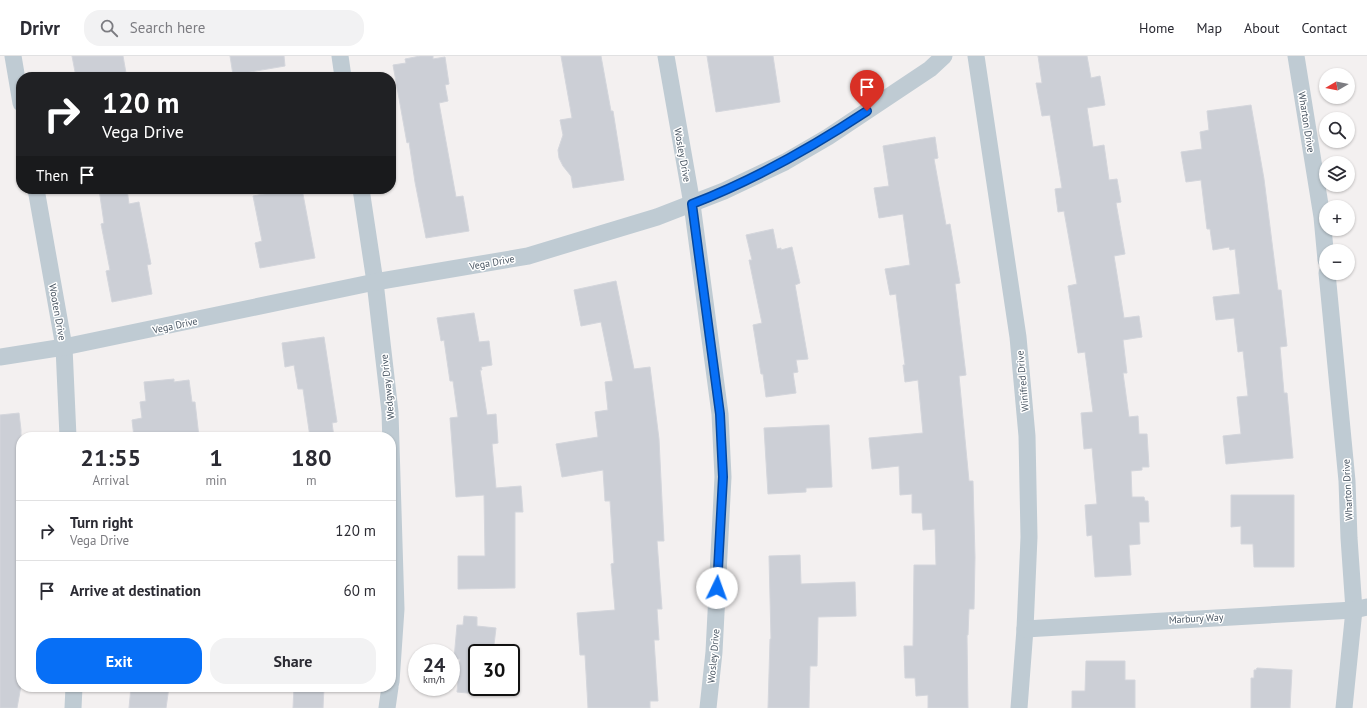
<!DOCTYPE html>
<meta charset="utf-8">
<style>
:root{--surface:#fff;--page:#f2f2f3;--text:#2b2b33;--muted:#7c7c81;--line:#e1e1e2;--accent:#076ff6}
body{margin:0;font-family:"PT Sans",sans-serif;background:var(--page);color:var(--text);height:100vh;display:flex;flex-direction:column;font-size:15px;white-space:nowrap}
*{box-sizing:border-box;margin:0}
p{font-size:13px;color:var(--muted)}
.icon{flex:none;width:22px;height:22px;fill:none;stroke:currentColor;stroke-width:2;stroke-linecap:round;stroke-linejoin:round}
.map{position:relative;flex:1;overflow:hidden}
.details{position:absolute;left:16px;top:376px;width:380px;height:260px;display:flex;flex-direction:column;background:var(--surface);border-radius:16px;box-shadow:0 1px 3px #0004}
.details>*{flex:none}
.hud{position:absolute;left:16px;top:16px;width:380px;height:122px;border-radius:16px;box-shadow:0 1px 3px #0004;background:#202124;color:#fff;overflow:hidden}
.needle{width:26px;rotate:260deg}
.fabs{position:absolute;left:1319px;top:12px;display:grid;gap:8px}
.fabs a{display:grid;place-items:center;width:36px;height:36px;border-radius:50%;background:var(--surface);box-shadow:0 1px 3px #0004;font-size:20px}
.speed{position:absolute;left:408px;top:588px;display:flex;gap:8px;font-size:20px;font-weight:700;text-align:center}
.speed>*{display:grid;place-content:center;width:52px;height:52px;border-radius:50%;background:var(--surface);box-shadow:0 1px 3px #0004;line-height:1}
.speed small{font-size:10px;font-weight:400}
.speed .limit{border:2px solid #111;border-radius:6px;background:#fff;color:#111}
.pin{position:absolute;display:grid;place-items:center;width:34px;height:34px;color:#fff;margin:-41px -17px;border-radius:50% 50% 50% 0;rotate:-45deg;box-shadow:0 0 4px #0007}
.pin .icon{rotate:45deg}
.me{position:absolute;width:44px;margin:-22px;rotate:3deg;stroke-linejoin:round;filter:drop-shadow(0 0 3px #0008)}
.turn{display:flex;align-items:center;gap:14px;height:84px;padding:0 20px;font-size:18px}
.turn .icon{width:52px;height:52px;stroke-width:2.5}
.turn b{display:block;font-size:28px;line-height:34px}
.then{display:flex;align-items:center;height:38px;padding:0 20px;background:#0003;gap:8px;font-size:15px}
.eta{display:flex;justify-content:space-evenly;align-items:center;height:68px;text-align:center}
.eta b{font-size:24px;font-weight:700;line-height:28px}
.action{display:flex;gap:8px;margin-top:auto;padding:8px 20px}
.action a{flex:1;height:46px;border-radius:16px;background:var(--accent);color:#fff;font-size:16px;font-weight:700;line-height:46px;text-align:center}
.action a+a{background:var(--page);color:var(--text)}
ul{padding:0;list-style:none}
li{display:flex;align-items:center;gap:12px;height:60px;padding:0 20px;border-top:1px solid var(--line)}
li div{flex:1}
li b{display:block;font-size:15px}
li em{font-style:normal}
header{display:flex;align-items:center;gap:24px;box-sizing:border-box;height:56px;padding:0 20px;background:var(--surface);border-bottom:1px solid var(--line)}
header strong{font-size:19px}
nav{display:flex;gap:22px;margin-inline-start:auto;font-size:14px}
.search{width:280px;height:36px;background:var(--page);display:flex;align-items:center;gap:10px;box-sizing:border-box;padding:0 14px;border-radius:16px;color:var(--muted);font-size:15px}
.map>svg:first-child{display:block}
.building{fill:#cccfd6;stroke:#d4d6dc}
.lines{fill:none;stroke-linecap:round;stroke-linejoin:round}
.street{stroke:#bfcbd3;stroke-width:17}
.route-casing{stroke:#0548a0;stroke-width:10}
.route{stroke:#076ff6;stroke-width:7}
.labels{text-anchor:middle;stroke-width:3;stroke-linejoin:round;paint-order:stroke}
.street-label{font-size:10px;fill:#465360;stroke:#fff}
</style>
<header>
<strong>Drivr</strong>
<div class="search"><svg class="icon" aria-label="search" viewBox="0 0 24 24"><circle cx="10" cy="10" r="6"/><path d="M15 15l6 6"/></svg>Search here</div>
<nav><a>Home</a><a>Map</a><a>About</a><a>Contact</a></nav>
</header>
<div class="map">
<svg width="1367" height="652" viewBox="0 0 1367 652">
<rect width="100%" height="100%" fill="#f3f0f0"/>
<!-- building -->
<g class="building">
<polygon points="72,0 123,0 126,17 115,19 116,21 76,21"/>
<polygon points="230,0 284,0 285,10 233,19"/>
<polygon points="420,0 433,0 433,3 445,1 449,28 445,29 448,45 439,47 456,141 463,140 469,175 426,182 415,126 409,86 407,87 393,9 406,7 405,3"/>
<polygon points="561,0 601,0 611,55 613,55 624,124 573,132 571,120 563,110 559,102 558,94 563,79 560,64 572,62"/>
<polygon points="707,0 773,0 780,46 716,56"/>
<polygon points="1038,0 1087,0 1091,22 1100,20 1105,49 1087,52 1093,91 1104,89 1109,124 1117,123 1121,146 1116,147 1125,198 1114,200 1124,262 1139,260 1142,281 1123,284 1127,317 1123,317 1129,361 1138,360 1139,378 1147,378 1149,411 1142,411 1142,414 1131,415 1132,441 1144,441 1145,445 1148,445 1149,466 1139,466 1140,488 1129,489 1131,519 1095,521 1092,479 1087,480 1085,449 1097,448 1092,392 1084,393 1081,357 1093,356 1085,296 1078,297 1068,230 1077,228 1064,155 1058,156 1055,133 1062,132 1050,59 1042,60 1036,27 1042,27"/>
<polygon points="1251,49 1264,123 1278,234 1281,234 1287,290 1280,291 1284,337 1287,337 1293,402 1226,408 1223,380 1241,378 1237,341 1248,340 1243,295 1238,296 1234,262 1216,264 1213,241 1240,238 1235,193 1230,194 1229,191 1213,194 1210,173 1207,173 1201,124 1186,126 1181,96 1202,93 1200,76 1209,74 1207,55"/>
<polygon points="935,81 938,102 934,103 946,169 950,168 960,227 955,228 966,319 959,320 969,425 973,425 975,501 974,553 969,553 968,579 967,579 968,652 928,652 928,639 916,640 915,622 905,622 904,590 913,590 914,509 936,509 935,473 923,474 922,457 912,457 912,438 900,439 899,410 872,413 869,382 923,377 918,324 905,326 903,309 905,309 896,238 890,239 885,213 910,209 903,158 879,162 874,132 889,130 883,90"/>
<polygon points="99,133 127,133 129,148 139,146 151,208 147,209 152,238 112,246 106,215 110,214 101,168 104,167"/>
<polygon points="291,133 302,133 315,202 260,212 255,187 262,185 253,140"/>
<polygon points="773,173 777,193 781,192 781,194 792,191 800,227 795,229 808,303 796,304 798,316 793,317 796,337 766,341 763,318 761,318 753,269 762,267 749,204 752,204 746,179"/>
<polygon points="616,225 634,313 650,311 659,383 664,485 657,485 662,553 657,553 659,584 654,584 658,645 650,645 650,652 588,652 585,599 580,599 577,557 615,554 611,508 614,507 610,445 605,445 603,414 562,421 556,388 598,381 595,356 608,354 605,326 613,325 601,266 581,270 574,234"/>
<polygon points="474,257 479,286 489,285 492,309 481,311 482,314 480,314 487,359 496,358 498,387 492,388 496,432 521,430 523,456 515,456 515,532 458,533 458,500 485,500 484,439 456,441 450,362 458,361 453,325 450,325 444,284 441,285 437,262"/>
<polygon points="324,281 337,366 332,367 334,381 310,381 303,333 298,333 294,309 285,311 282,287"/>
<polygon points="174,323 174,326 189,324 192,346 195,346 199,381 134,381 132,364 142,362 140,346 146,345 144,326"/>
<polygon points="19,357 21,374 21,630 17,652 0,652 0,359"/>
<polygon points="829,369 832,431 806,432 806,436 768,438 764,372"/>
<polygon points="1231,439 1294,439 1294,511 1254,511 1253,488 1241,488 1241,470 1231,471"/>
<polygon points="800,499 801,528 855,526 856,560 818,561 817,610 810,610 809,652 768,652 770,583 771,583 769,500"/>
<polygon points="464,560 477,561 477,570 496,572 493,597 477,597 477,638 457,636 460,603 454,603 457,569 463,569"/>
<polygon points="1086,605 1125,605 1125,624 1135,624 1135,652 1072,652 1072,635 1085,635"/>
<polygon points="1257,612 1292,614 1290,652 1251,652 1251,622 1254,622 1254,614 1256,614"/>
<polygon points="131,631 169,631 166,652 129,652"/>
<polygon points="294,631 324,631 323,652 293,652"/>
</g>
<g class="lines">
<!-- street -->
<g class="street">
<polyline points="13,0 21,47"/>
<polyline points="340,0 343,21"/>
<polyline points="666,0 692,148 720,358 723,421 714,596 708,652"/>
<polyline points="976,0 1018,281 1027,380 1029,481 1025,573 1019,652"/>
<polyline points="1296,0 1322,161 1326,204"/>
<polyline points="36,133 64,291 68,381"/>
<polyline points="361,133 375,226 390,356 396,553 391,626"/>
<polyline points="1327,217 1347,425 1349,482 1354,554 1344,652"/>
<polyline points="0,301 64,291 375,226 528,200 657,161 724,135 785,106 828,81 930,13 944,0"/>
<polyline points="1025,573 1354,554 1367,551"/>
<polyline points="73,652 74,631"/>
<polyline points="387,652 390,631"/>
</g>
</g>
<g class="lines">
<defs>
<path id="route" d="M717,532L723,421L720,358L692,148C754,124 811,92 867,55"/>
</defs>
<!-- route casing -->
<use href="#route" class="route-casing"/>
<!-- route -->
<use href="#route" class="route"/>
</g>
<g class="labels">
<!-- street labels -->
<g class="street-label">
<text transform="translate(1307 66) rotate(81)" y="4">Wharton Drive</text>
<text transform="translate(683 99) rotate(80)" y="4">Wosley Drive</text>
<text transform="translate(492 206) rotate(-10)" y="4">Vega Drive</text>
<text transform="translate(58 256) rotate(80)" y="4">Wooten Drive</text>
<text transform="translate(175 269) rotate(-12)" y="4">Vega Drive</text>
<text transform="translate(1022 325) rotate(-95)" y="4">Winifred Drive</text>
<text transform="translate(387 331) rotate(-96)" y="4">Wedgway Drive</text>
<text transform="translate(1347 434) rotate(-93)" y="4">Wharton Drive</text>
<text transform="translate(1196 562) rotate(-3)" y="4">Marbury Way</text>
<text transform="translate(713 600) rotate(-85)" y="4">Wosley Drive</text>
</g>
</g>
</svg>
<div class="fabs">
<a><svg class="needle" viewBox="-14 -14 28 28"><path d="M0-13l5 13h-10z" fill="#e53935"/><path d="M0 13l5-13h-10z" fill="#7c7c81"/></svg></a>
<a><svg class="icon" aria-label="search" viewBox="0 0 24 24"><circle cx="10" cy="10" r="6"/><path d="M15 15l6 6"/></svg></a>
<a><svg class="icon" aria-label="layers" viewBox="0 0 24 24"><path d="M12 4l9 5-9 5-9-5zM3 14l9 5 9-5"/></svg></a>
<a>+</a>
<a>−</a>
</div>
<div class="speed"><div>24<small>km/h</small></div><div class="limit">30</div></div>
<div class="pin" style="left:867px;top:55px;background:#d93025"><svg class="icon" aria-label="arrive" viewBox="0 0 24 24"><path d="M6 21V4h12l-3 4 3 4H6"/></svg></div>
<svg class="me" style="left:717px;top:532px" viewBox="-20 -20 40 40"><circle r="19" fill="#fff"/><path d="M0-13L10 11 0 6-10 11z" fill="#076ff6"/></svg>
<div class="hud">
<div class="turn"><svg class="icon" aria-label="right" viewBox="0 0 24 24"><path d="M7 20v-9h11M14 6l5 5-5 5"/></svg><div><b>120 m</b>Vega Drive</div></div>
<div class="then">Then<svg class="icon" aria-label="arrive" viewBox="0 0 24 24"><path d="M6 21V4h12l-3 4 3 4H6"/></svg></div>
</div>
<section class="details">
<div class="eta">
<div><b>21:55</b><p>Arrival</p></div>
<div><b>1</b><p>min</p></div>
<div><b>180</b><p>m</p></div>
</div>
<ul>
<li><svg class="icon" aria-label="right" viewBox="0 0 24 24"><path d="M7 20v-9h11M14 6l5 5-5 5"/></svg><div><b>Turn right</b><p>Vega Drive</p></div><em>120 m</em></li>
<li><svg class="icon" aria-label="arrive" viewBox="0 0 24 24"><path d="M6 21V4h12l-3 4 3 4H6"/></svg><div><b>Arrive at destination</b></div><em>60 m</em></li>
</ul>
<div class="action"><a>Exit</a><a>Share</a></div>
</section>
</div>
